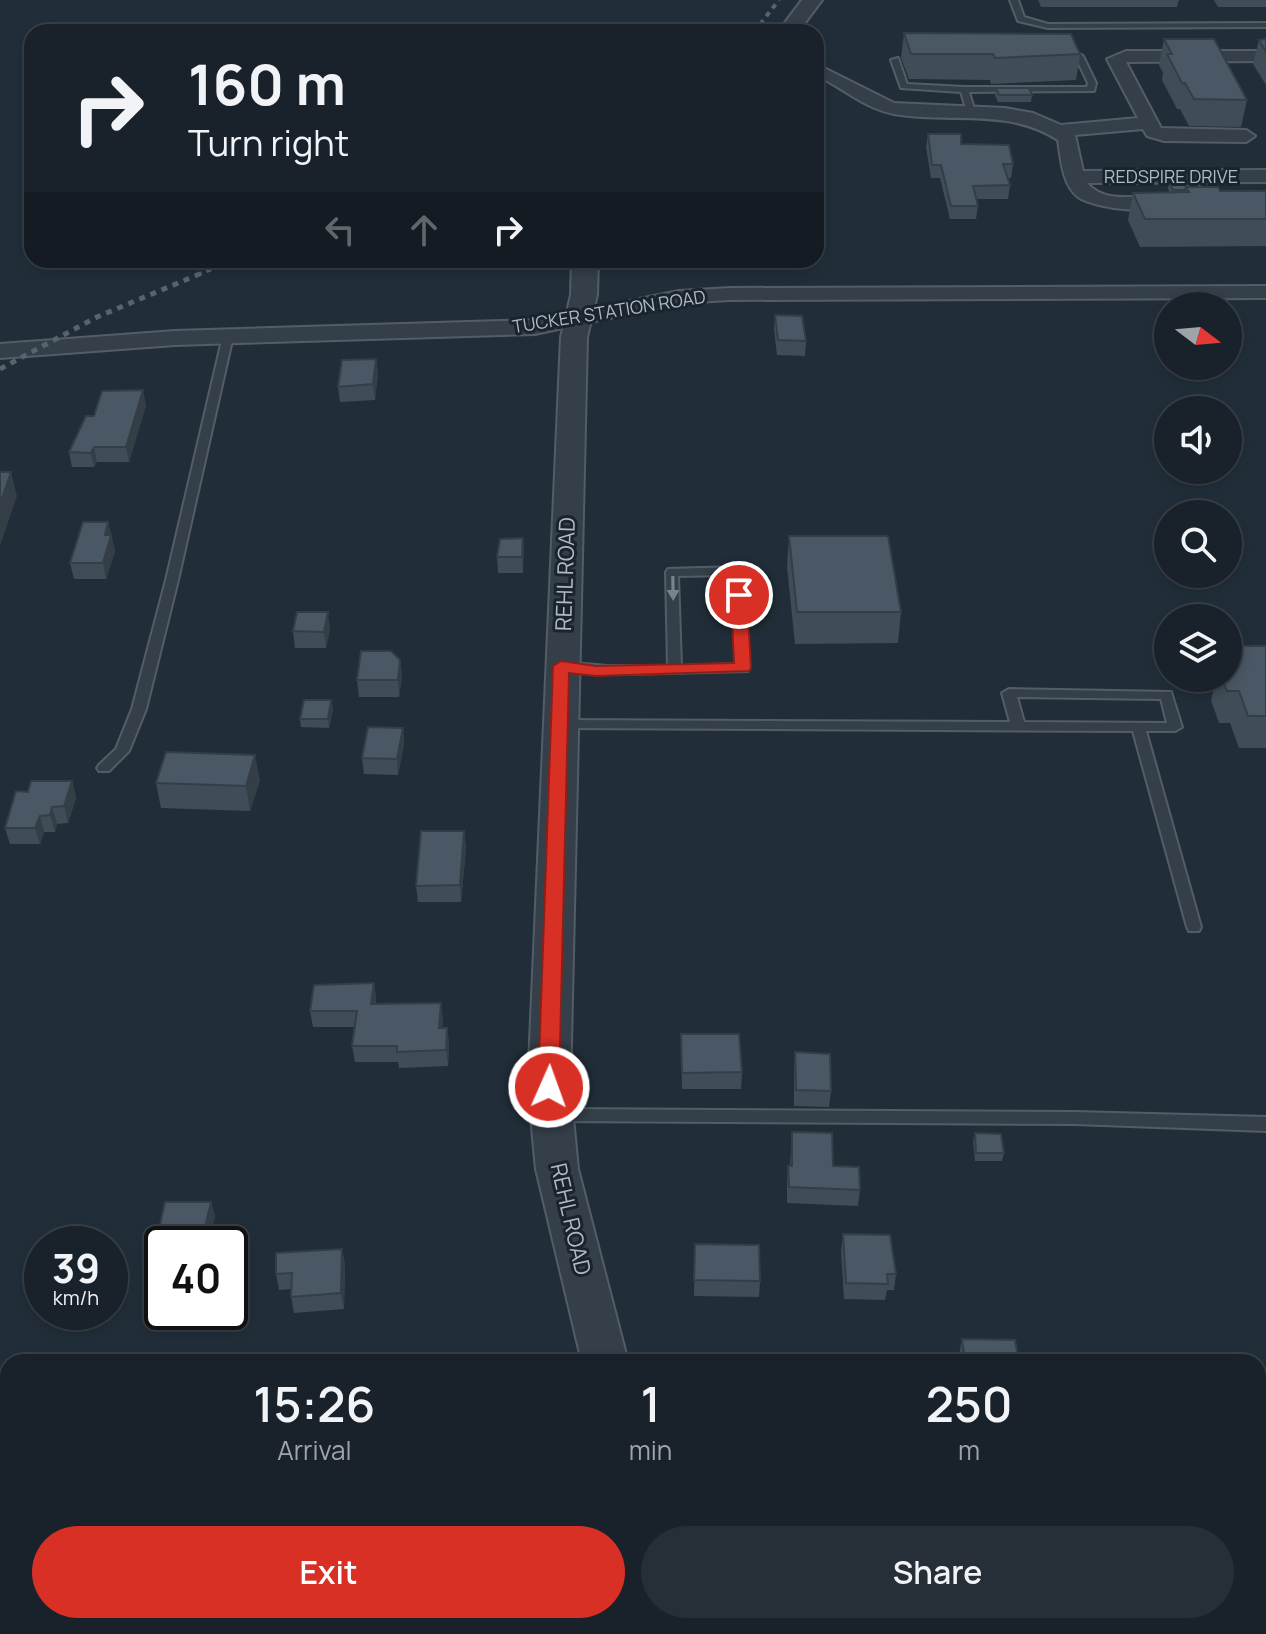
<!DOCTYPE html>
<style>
:root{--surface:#19222b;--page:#262f37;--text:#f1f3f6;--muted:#9fa4a9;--line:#373f47;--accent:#d93025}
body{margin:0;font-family:Manrope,sans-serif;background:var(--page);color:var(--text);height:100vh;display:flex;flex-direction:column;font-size:30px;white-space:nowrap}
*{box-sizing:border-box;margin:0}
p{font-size:26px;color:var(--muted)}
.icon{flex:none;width:44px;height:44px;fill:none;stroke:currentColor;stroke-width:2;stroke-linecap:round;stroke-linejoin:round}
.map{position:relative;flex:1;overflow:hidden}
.details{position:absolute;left:0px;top:1354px;width:1266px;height:280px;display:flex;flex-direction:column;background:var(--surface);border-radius:24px 24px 0 0;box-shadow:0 4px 12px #0003,0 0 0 2px var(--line)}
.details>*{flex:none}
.top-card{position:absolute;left:24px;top:24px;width:800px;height:244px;border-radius:24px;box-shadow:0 4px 12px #0003,0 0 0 2px var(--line);background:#19222b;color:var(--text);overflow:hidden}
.needle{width:52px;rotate:106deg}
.controls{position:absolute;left:1154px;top:292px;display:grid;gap:16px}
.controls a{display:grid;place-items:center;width:88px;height:88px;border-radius:50%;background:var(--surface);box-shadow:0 4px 12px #0003,0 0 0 2px var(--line);font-size:40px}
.speed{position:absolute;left:24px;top:1226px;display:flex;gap:16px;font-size:40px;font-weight:700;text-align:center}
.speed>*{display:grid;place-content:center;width:104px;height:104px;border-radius:50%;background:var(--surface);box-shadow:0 4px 12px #0003,0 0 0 2px var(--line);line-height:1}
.speed small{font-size:20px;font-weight:400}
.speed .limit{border:4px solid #111;border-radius:12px;background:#fff;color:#111}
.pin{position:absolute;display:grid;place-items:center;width:68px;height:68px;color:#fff;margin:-34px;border:4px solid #fff;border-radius:50%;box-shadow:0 2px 8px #0007}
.me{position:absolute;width:88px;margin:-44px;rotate:2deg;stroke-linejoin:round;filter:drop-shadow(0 0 6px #0008)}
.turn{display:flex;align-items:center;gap:28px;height:168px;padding:0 32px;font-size:36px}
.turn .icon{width:104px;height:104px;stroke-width:2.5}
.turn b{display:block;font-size:56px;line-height:68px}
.lanes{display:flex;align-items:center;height:76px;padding:0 32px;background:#0003;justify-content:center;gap:40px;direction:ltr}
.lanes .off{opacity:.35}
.eta{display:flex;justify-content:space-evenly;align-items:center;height:136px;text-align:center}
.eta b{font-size:48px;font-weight:600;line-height:56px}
.action{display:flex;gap:16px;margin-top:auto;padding:16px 32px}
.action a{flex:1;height:92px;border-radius:48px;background:var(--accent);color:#fff;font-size:32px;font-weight:600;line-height:92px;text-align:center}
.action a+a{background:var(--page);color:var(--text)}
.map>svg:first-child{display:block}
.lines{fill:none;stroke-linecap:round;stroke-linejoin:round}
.service-casing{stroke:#535d67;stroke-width:4}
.minor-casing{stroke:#535d67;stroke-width:4}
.tertiary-casing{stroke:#535d67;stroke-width:4}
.service{fill:#353f49;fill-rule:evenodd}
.minor{fill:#353f49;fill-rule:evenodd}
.tertiary{fill:#353f49;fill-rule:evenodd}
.rail-far1{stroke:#576470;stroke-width:4;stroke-dasharray:5 5;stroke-linecap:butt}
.rail{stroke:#576470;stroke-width:5;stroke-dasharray:6 6;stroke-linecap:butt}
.wall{fill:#404c57}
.shaded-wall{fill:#343e47}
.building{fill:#4a5865;stroke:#343e47;stroke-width:2}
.oneway{fill:#79838d}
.route{fill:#d93025;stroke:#8d1f18;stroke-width:2}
.labels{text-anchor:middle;stroke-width:6;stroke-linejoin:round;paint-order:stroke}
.far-street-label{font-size:18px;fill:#b0bac5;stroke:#1a242e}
.street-label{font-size:22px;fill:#b0bac5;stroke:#1a242e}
</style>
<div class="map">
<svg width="1266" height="1634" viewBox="0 0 1266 1634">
<rect width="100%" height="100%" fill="#212e39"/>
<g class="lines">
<defs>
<g id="service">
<polygon points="1010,0 1018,0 1024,17 1048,24 1266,23 1266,27 1048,28 1018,21"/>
<polygon points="1079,54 1083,56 1096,83 1094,91 969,92 975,112 971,115 967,112 961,92 901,88 891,60 898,58 907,84 964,87 1087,87 1088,83 1075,56"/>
<polygon points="228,333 233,336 178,580 146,709 129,751 109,771 99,771 97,768 99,765 116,749 132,709 166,580 223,336"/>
<path d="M737,567L743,571L749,668L748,671L629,674L562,670L556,666L562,662L607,666H668L666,572L668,569ZM731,575L736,664L681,666L678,576Z"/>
<path d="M1009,689L1171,692L1182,727L1175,731H1146L1201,927L1199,931H1189L1187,927L1133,731L560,728L553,724L560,720L1010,722L1002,693ZM1017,697L1161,699L1167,723L1024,722Z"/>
<polygon points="556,1109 1075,1112 1266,1117 1266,1131 1075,1124 556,1121 550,1120 548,1115 550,1110"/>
</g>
<g id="minor">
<path d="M1126,51H1266V61L1126,62L1161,128L1246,130L1255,136L1246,142L1164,141L1147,136L1143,129L1075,135L1083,171L1266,170V182L1087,183C1112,212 1161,184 1180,203C1167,217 1094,209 1078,197C1062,184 1061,159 1058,140C1006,107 951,124 894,114C864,108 843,88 816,75V64L894,103L1005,108L1033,113L1061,125L1138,118L1107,59Z"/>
<polygon points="1266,286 1266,298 730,300 679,303 535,334 175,345 0,358 0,344 175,331 535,320 679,291 730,288"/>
</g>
<g id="tertiary">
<polygon points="802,0 822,0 798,32 778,32"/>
<polygon points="572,260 598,260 597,295 587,337 570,1087 578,1169 628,1362 582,1362 536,1169 528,1087 561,337 571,295"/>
<polygon points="645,1626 697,1626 699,1634 647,1634"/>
</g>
</defs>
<!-- service casing -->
<use href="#service" class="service-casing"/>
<!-- minor casing -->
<use href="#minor" class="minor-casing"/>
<!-- tertiary casing -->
<use href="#tertiary" class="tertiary-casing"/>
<!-- service -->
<use href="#service" class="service"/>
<!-- minor -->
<use href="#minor" class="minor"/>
<!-- tertiary -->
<use href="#tertiary" class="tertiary"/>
<!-- rail-far1 -->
<g class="rail-far1">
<polyline points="754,32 779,0"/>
<polyline points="197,275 234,260"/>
</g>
<!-- rail -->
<polyline class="rail" points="0,369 97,317 202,273"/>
</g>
<!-- wall -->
<g class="wall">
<polygon points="1038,0 1179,0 1177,7 1041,7"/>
<polygon points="1214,0 1266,0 1266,7 1218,7"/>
<polygon points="904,33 1080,54 1076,80 991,84 990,80 909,79 901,58"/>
<polygon points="1164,39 1247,100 1241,127 1189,126 1180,109 1177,109 1162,80 1163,73 1159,65"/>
<polygon points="1266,39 1266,85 1253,64 1259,40"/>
<polygon points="996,88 1032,95 1031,102 998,102 995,95"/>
<polygon points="928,134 961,144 1013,164 1011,178 1007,178 1010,185 1008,199 976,199 978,206 976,219 950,219 940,178 931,178 926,147"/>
<polygon points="1169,182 1204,187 1220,191 1266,191 1266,246 1140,247 1128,220 1133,193 1170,193 1168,189"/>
<polygon points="662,260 688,260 688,265 666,266 665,260"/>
<polygon points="775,315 806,341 805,356 777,355 774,330"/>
<polygon points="376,359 378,374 375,400 340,402 338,387"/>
<polygon points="146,405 129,462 97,462 94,467 72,467 69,452 94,416"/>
<polygon points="108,522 115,551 106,579 74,579 70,563"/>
<polygon points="789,536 901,612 898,643 795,644 787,567"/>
<polygon points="523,538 523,573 498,573 497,557"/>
<polygon points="330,629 326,648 295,648 293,631"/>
<polygon points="1228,646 1266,646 1266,748 1239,748 1230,723 1219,723 1211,700 1216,681 1214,678 1228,678"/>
<polygon points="400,660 402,676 399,697 359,697 357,680"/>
<polygon points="331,700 333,709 329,728 301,727 300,719"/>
<polygon points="403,728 404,744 398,775 364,774 362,758"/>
<polygon points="260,780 250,811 161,808 156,783"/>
<polygon points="72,781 76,798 68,823 57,824 55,832 44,832 40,844 10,844 5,828 28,792"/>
<polygon points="464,831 466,848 461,902 418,902 416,886"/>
<polygon points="374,983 376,999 376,1004 443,1019 442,1028 447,1028 449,1044 448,1066 399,1068 398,1062 355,1062 352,1046 355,1027 313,1027 310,1011"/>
<polygon points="681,1034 742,1072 741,1089 682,1089"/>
<polygon points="795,1052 831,1091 829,1107 794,1106 794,1069"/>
<polygon points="792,1132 860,1190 858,1206 787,1203 787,1183 788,1166 790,1166"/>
<polygon points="975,1133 1004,1153 1002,1161 975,1161 973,1141"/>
<polygon points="211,1202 215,1216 208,1244 163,1244 159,1230"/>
<polygon points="843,1234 896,1274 894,1290 887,1290 885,1300 844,1299 841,1251"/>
<polygon points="695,1244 760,1281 759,1297 694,1296"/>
<polygon points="342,1249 345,1265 344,1309 294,1313 291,1297 291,1289 279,1290 276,1274"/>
<polygon points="962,1339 1019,1362 959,1362 959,1355"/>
</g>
<!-- shaded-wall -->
<g class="shaded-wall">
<polygon points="376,359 378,374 375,400 373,384"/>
<polygon points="143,390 146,405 129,462 126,447"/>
<polygon points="94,447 97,462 94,467 91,453"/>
<polygon points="11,472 17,496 0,546 0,504"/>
<polygon points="108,522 115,551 106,579 103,563 105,535"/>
<polygon points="523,538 524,554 523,573 522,557"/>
<polygon points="328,612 330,629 326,648 324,632"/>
<polygon points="400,660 402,676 399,697 398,680"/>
<polygon points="331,700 333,709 329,728 328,719"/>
<polygon points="403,728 404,744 398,775 397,759"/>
<polygon points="255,755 260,780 250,811 246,786"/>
<polygon points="72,781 76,798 68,823 64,806"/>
<polygon points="52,807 57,824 55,832 50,815"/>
<polygon points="40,816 44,832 40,844 35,828"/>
<polygon points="464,831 466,848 461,902 460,885"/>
<polygon points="374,983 376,999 373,1020 371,1004"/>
<polygon points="441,1003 443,1019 440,1044 439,1028"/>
<polygon points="447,1028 449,1044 448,1066 446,1050"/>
<polygon points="211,1202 215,1216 208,1244 201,1244"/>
<polygon points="342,1249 345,1265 344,1309 341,1293"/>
</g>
<!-- building -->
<g class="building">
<polygon points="904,33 1071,34 1080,54 995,58 993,54 911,54"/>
<polygon points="1164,39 1214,39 1247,100 1194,99 1185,83 1182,83 1167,54 1172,54"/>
<polygon points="1266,39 1266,52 1259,40"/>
<polygon points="996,88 1029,88 1032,95 999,95"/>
<polygon points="928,134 961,134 961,144 1009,145 1013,164 1003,164 1010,185 973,186 978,206 951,206 941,165 932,165"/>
<polygon points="1169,182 1202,182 1204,187 1186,187 1185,190 1173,190"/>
<polygon points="1186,187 1218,187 1220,191 1266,191 1266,219 1145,219 1133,193 1189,192"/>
<polygon points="775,315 802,316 806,341 778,340"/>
<polygon points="376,359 373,384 338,387 342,360"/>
<polygon points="143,390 126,447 94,447 91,453 69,452 86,416 94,416 102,391"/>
<polygon points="0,472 11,472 0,504"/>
<polygon points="83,522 108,522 105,535 111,535 103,563 70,563"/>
<polygon points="789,536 888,536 901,612 797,612"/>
<polygon points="523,538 522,557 497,557 500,539"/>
<polygon points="297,612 328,612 324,632 293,631"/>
<polygon points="1228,646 1266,646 1266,716 1248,716 1239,691 1227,691 1222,678 1228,678 1228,668 1231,668 1228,661"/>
<polygon points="361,651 391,651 400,660 398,680 357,680"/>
<polygon points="304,700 331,700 328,719 300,719"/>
<polygon points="368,727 403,728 397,759 362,758"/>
<polygon points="166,752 255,755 246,786 156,783"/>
<polygon points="31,781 72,781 64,806 52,807 50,815 40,816 35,828 5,828 16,791 28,792"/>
<polygon points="421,831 464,831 460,885 416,886"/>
<polygon points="374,983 371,1004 441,1003 439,1028 447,1028 446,1050 397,1052 397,1046 352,1046 357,1011 310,1011 314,985"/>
<polygon points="681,1034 739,1034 742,1072 682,1073"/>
<polygon points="795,1052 830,1054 831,1091 796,1090"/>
<polygon points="792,1132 832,1133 833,1166 859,1167 860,1190 789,1187 788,1166 792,1166"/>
<polygon points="975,1133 1001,1134 1004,1153 976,1153"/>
<polygon points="165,1202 211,1202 201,1244 172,1244 175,1230 159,1230"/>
<polygon points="843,1234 890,1235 896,1274 887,1274 888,1284 846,1283"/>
<polygon points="695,1244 759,1245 760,1281 694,1280"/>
<polygon points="342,1249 341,1293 291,1297 292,1273 276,1274 276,1253"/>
<polygon points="962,1339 1015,1340 1019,1362 965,1362"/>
</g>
<!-- one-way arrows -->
<defs><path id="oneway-solid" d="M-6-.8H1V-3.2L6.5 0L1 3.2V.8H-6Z" transform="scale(2)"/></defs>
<use class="oneway" href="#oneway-solid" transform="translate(673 588) rotate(89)"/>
<!-- route -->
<polygon class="route" points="739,590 747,595 751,668 749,671 596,676 569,673 559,1087 556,1093 541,1093 538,1087 553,666 561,661 596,666 734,663 731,595"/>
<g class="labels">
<!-- far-street labels -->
<g class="far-street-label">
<text x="1171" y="183">REDSPIRE DRIVE</text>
<text transform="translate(609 312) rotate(-9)" y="6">TUCKER STATION ROAD</text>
</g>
<!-- street labels -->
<g class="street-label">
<text transform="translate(565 574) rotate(-88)" y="8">REHL ROAD</text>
<text transform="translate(571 1219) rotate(77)" y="8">REHL ROAD</text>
</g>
</g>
</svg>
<div class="controls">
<a><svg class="needle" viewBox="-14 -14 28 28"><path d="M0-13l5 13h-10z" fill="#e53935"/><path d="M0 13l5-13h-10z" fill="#9fa4a9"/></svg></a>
<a><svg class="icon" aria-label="sound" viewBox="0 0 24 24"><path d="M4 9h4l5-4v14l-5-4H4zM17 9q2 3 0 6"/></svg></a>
<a><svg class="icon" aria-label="search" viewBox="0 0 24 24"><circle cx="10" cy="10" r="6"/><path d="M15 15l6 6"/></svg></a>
<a><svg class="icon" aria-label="layers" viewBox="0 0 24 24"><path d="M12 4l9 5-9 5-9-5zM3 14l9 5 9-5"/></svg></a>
</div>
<div class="speed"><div>39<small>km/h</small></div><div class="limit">40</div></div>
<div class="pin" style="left:739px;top:595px;background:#d93025"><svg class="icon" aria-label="arrive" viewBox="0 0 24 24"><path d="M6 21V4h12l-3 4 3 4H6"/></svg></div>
<svg class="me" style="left:549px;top:1087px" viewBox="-20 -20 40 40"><circle r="17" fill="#d93025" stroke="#fff" stroke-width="3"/><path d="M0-11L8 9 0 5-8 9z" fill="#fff"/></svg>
<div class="top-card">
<div class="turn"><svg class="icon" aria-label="right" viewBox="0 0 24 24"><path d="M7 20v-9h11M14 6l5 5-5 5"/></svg><div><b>160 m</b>Turn right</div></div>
<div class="lanes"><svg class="icon off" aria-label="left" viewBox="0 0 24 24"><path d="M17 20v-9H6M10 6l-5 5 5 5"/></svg><svg class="icon off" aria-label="ahead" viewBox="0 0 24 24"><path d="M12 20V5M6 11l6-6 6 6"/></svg><svg class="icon" aria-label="right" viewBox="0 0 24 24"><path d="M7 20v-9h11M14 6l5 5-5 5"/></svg></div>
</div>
<section class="details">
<div class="eta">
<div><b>15:26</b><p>Arrival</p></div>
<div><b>1</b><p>min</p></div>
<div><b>250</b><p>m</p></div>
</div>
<div class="action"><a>Exit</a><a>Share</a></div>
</section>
</div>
